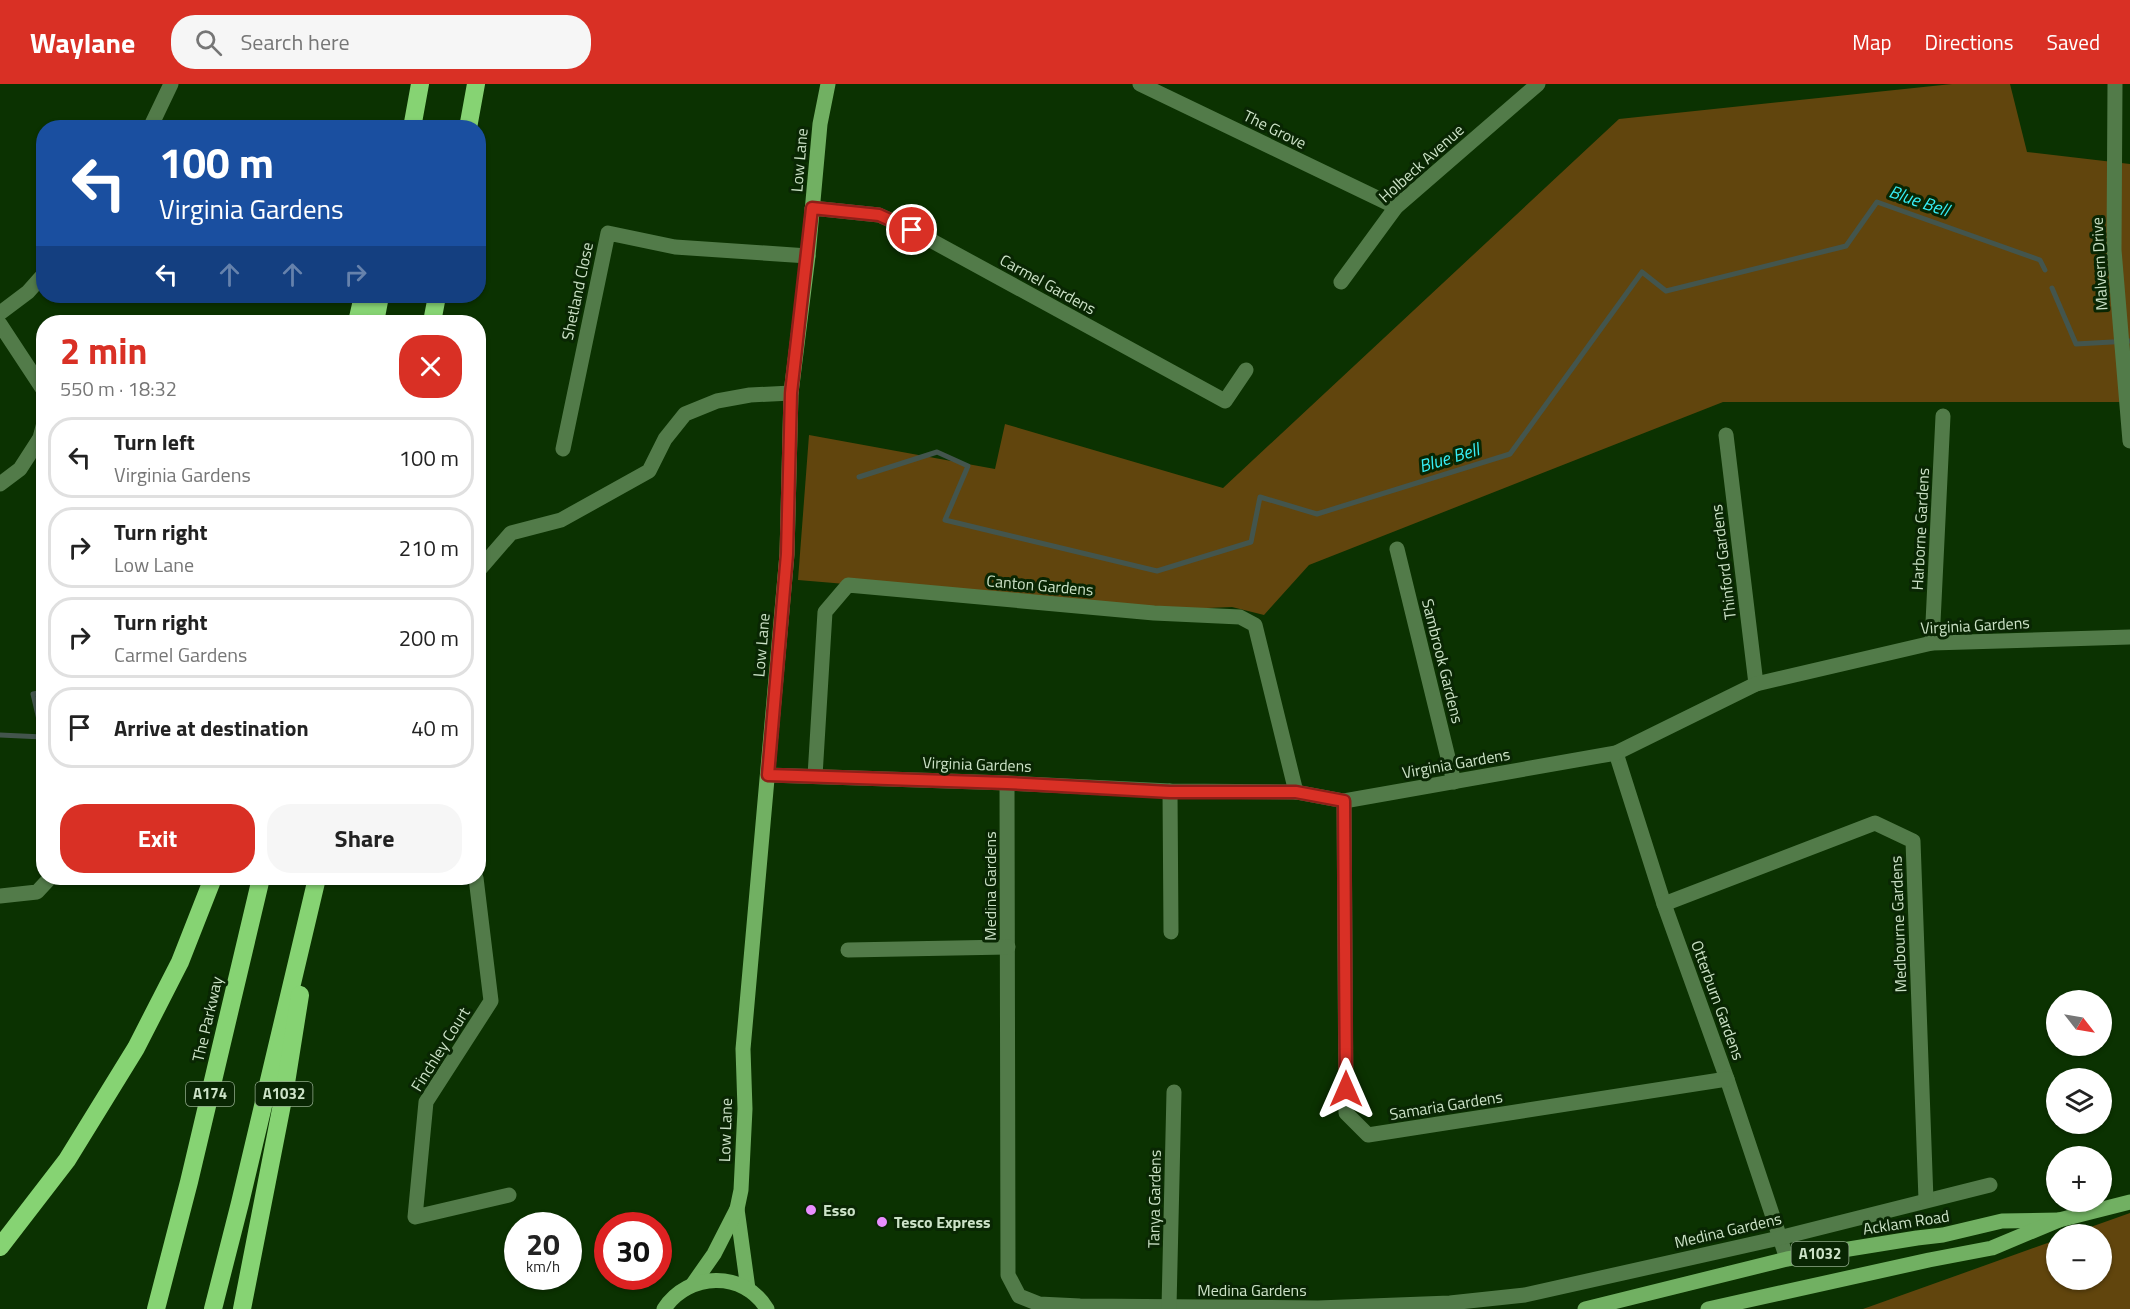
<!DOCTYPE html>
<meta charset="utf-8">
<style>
:root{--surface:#fff;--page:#f6f6f6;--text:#222;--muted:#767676;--line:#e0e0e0;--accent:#d93025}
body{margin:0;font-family:"Titillium Web",sans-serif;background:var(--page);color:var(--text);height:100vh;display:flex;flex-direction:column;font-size:22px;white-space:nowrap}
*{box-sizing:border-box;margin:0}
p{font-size:20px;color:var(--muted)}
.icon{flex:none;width:33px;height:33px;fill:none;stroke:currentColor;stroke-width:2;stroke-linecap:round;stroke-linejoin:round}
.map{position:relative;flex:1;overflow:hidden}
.sheet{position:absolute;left:36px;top:231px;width:450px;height:570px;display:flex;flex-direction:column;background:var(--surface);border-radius:24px;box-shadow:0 2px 4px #0004}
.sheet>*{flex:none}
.banner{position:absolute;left:36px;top:36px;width:450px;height:183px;border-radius:24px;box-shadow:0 2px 4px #0004;background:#1a4fa0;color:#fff;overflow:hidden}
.needle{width:39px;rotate:121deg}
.tools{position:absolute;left:2046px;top:906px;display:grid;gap:12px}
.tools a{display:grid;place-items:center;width:66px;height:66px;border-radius:50%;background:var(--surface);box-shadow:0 2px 4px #0004;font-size:30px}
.speed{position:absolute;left:504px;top:1128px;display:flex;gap:12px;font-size:30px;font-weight:700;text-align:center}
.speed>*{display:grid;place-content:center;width:78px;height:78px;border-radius:50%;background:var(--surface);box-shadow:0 2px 4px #0004;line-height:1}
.speed small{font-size:15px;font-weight:400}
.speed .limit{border:9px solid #d22;background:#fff;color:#111}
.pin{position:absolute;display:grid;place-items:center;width:51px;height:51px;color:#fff;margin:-26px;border:3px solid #fff;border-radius:50%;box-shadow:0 2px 6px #0007}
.me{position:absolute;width:66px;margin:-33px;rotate:0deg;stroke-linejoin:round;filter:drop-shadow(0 0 4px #0008)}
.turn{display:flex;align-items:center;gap:21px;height:126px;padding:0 24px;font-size:27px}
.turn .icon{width:78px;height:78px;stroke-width:2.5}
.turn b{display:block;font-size:42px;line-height:51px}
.lanes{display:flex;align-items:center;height:57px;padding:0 24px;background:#0003;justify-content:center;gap:30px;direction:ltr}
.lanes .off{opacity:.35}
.round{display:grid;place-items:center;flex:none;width:63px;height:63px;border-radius:24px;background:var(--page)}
.summary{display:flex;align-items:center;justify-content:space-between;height:102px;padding:0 24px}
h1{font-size:36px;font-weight:700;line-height:45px;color:var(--accent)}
.primary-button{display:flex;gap:12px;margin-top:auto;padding:12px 24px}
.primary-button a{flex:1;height:69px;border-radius:24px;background:var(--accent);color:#fff;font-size:24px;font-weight:700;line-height:69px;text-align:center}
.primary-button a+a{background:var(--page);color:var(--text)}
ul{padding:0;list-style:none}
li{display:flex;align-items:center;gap:18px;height:81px;margin:0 12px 9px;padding:0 12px;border:3px solid var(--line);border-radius:24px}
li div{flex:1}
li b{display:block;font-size:22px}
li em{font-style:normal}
header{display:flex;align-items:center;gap:36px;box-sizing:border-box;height:84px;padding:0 30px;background:var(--accent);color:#fff}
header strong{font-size:28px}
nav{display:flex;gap:33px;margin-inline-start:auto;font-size:21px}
.search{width:420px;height:54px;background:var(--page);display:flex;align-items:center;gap:15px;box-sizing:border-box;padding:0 21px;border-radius:24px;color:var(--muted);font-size:22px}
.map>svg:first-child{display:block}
.green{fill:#61450d}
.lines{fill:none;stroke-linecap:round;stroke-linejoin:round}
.stream{stroke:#43554d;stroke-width:5}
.minor{stroke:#527b49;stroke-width:15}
.major{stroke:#71b062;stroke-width:15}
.highway{stroke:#86d373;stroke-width:18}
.route-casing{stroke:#8d1f18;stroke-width:15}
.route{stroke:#d93025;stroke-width:10}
.poi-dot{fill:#e98efe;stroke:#092603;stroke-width:2}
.labels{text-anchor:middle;stroke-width:6;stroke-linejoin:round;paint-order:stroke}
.shield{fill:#092603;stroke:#92aa8c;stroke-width:1.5}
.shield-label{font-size:15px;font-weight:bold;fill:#cce2c7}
.street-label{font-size:16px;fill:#cce2c7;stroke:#092603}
.poi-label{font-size:16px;font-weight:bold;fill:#cce2c7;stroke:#092603;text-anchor:start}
.water-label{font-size:18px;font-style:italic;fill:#37eff7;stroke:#092603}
</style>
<header>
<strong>Waylane</strong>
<div class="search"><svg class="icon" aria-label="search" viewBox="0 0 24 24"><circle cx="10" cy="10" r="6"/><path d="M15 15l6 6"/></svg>Search here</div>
<nav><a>Map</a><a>Directions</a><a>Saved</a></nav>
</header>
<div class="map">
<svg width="2130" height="1225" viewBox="0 0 2130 1225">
<rect width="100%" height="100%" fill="#0b3201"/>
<!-- green -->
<g class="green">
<polygon points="1952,0 2010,0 2027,68 2130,80 2130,318 1723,318 1309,481 1264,531 1232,523 1156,526 798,496 809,351 995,385 1005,340 1223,404 1619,35"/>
<polygon points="2130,1129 2130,1225 1863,1225 2056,1156 2056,1196 2102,1196 2102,1150 2071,1150"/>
</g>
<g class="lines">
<!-- stream -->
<g class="stream">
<polyline points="2052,204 2076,260 2130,257"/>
<polyline points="859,393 937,368 968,382 945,436 1157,487 1251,458 1260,413 1317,430 1510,370 1642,188 1666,207 1846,162 1877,118 2040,176 2045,186"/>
<polyline points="0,651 43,653 33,610 44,608"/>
</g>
<!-- minor -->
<g class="minor">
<polyline points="1140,0 1396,123"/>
<polyline points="2115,0 2114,166 2130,357"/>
<polyline points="150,44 171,0"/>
<polyline points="812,124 879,131 912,146 1225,317 1246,286"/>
<polyline points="1341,198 1396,123 1538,0"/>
<polyline points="0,229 28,208 44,190"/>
<polyline points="0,240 44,307"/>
<polyline points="1726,351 1756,600"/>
<polyline points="563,365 608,149 675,163 808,172"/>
<polyline points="0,400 20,385 40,354 44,339"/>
<polyline points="1397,465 1454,698"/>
<polyline points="478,487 511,449 561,436 649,387 665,355 685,330 717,317 750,311 791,309"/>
<polyline points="1932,559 1943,332"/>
<polyline points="1616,669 1664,820 1727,995 1787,1175"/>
<polyline points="768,691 1007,699 1170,707 1296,708 1344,717 1616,669 1756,600 1932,559 2130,553"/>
<polyline points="815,692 825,528 848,501 1154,529 1240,533 1255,541 1296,708"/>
<polyline points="1007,699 1008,1191 1019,1212 1039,1220 1080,1222 1318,1224 1450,1219 1525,1211 1779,1154 1990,1101"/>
<polyline points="1170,707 1171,848"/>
<polyline points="1344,717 1346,1029 1368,1051 1727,995"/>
<polyline points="476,794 491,917 426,1018 415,1133 509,1111"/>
<polyline points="0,812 37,808 50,794"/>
<polyline points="1664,820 1875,739 1913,757 1926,1116"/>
<polyline points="848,866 1008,863"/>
<polyline points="1169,1223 1174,1008"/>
</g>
<!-- major -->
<g class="major">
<polyline points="737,1125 748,1205"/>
<polyline points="693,1200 714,1170 737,1125 741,1106 745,1025 743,965 787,470 791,309 808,172 820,40 828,0"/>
<path d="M664,1225C688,1188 744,1186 767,1225"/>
<polyline points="1585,1225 1787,1175 1917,1154 1943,1151 2002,1137 2059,1136"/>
<polyline points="1708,1225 1929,1176 1992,1164 2059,1136 2130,1118"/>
</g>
<!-- highway -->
<g class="highway">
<polyline points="412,44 420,0"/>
<polyline points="468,44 476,0"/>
<polyline points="357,238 363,212"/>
<polyline points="375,238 380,212"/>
<polyline points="432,238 437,212"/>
<polyline points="0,1163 67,1076 136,964 180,878 213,794"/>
<polyline points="156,1225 189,1098 261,794"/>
<polyline points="213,1225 240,1119 317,794"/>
<polyline points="242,1225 285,1005 300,911"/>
</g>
</g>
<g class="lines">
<defs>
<polyline id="route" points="912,146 879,131 812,124 791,309 787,470 768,691 1007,699 1170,708 1296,708 1344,717 1346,1005"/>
</defs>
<!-- route casing -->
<use href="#route" class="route-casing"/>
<!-- route -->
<use href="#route" class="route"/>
</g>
<!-- markers -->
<g class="poi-dot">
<circle cx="811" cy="1126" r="6"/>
<circle cx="882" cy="1138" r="6"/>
</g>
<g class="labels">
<!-- shield labels -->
<g class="shield">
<rect x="186" y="998" width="48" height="24" rx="4.5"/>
<rect x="255.5" y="998" width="57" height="24" rx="4.5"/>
<rect x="1791.5" y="1158" width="57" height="24" rx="4.5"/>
</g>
<g class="shield-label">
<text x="210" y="1015">A174</text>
<text x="284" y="1015">A1032</text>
<text x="1820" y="1175">A1032</text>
</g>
<!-- street labels -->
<g class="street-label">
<text transform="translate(1275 45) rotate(26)" y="6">The Grove</text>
<text transform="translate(799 76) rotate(-85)" y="6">Low Lane</text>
<text transform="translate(1421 79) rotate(-42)" y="6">Holbeck Avenue</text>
<text transform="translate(2099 180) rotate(-93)" y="6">Malvern Drive</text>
<text transform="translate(1048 200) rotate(29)" y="6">Carmel Gardens</text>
<text transform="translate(577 207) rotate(-78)" y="6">Shetland Close</text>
<text transform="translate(1920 445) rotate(-87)" y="6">Harborne Gardens</text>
<text transform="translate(1723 478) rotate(-97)" y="6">Thinford Gardens</text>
<text transform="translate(1040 501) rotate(5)" y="6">Canton Gardens</text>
<text transform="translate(1975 541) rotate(-3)" y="6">Virginia Gardens</text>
<text transform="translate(761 561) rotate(-85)" y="6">Low Lane</text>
<text transform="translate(1443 577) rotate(76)" y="6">Sambrook Gardens</text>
<text transform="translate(1456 679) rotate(-10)" y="6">Virginia Gardens</text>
<text transform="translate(977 680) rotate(2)" y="6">Virginia Gardens</text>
<text transform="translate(990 802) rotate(-90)" y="6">Medina Gardens</text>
<text transform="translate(1898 840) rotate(-92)" y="6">Medbourne Gardens</text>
<text transform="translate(1718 916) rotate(70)" y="6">Otterburn Gardens</text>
<text transform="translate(207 935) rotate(-77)" y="6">The Parkway</text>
<text transform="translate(440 965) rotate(-58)" y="6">Finchley Court</text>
<text transform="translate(1446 1021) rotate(-9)" y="6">Samaria Gardens</text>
<text transform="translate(725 1046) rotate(-88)" y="6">Low Lane</text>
<text transform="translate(1154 1115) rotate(-89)" y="6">Tanya Gardens</text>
<text transform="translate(1906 1138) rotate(-9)" y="6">Acklam Road</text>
<text transform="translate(1728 1146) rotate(-13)" y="6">Medina Gardens</text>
<text x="1252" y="1212">Medina Gardens</text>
</g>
<!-- poi labels -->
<g class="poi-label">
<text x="823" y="1132">Esso</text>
<text x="894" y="1144">Tesco Express</text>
</g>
<!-- water labels -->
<g class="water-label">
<text transform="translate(1919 117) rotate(19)" y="6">Blue Bell</text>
<text transform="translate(1449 374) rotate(-17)" y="6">Blue Bell</text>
</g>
</g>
</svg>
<div class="tools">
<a><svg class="needle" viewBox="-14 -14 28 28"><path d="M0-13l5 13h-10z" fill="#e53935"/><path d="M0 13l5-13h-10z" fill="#767676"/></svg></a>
<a><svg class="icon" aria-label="layers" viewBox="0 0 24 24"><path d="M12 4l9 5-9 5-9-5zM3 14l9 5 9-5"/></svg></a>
<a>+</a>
<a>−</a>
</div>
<div class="speed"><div>20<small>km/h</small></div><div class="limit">30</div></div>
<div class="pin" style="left:912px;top:146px;background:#d93025"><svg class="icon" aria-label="arrive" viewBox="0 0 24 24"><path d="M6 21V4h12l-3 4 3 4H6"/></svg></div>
<svg class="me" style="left:1346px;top:1005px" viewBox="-20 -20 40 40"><path d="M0-17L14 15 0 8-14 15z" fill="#d93025" stroke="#fff" stroke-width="4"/></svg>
<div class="banner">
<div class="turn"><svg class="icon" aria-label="left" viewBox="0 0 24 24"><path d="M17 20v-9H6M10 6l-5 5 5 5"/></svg><div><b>100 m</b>Virginia Gardens</div></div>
<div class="lanes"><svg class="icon" aria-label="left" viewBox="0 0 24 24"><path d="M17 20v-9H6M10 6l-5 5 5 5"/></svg><svg class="icon off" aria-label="ahead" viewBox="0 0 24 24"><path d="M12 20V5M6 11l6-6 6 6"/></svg><svg class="icon off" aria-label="ahead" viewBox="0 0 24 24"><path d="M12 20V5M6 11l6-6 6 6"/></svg><svg class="icon off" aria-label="right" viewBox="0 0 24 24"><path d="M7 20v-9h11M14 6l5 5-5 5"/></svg></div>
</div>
<section class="sheet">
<div class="summary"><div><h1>2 min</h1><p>550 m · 18:32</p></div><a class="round" style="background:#d93025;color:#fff"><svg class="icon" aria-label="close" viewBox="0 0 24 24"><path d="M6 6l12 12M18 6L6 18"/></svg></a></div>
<ul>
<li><svg class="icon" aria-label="left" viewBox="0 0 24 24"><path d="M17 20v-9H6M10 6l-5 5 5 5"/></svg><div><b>Turn left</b><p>Virginia Gardens</p></div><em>100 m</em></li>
<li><svg class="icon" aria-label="right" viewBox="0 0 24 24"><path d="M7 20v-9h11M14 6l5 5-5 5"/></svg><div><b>Turn right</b><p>Low Lane</p></div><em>210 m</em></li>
<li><svg class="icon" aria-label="right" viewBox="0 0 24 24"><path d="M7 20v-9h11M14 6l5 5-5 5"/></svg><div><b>Turn right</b><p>Carmel Gardens</p></div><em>200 m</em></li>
<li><svg class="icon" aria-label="arrive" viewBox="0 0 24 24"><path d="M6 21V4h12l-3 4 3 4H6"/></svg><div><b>Arrive at destination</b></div><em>40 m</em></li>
</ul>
<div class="primary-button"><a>Exit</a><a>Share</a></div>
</section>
</div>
